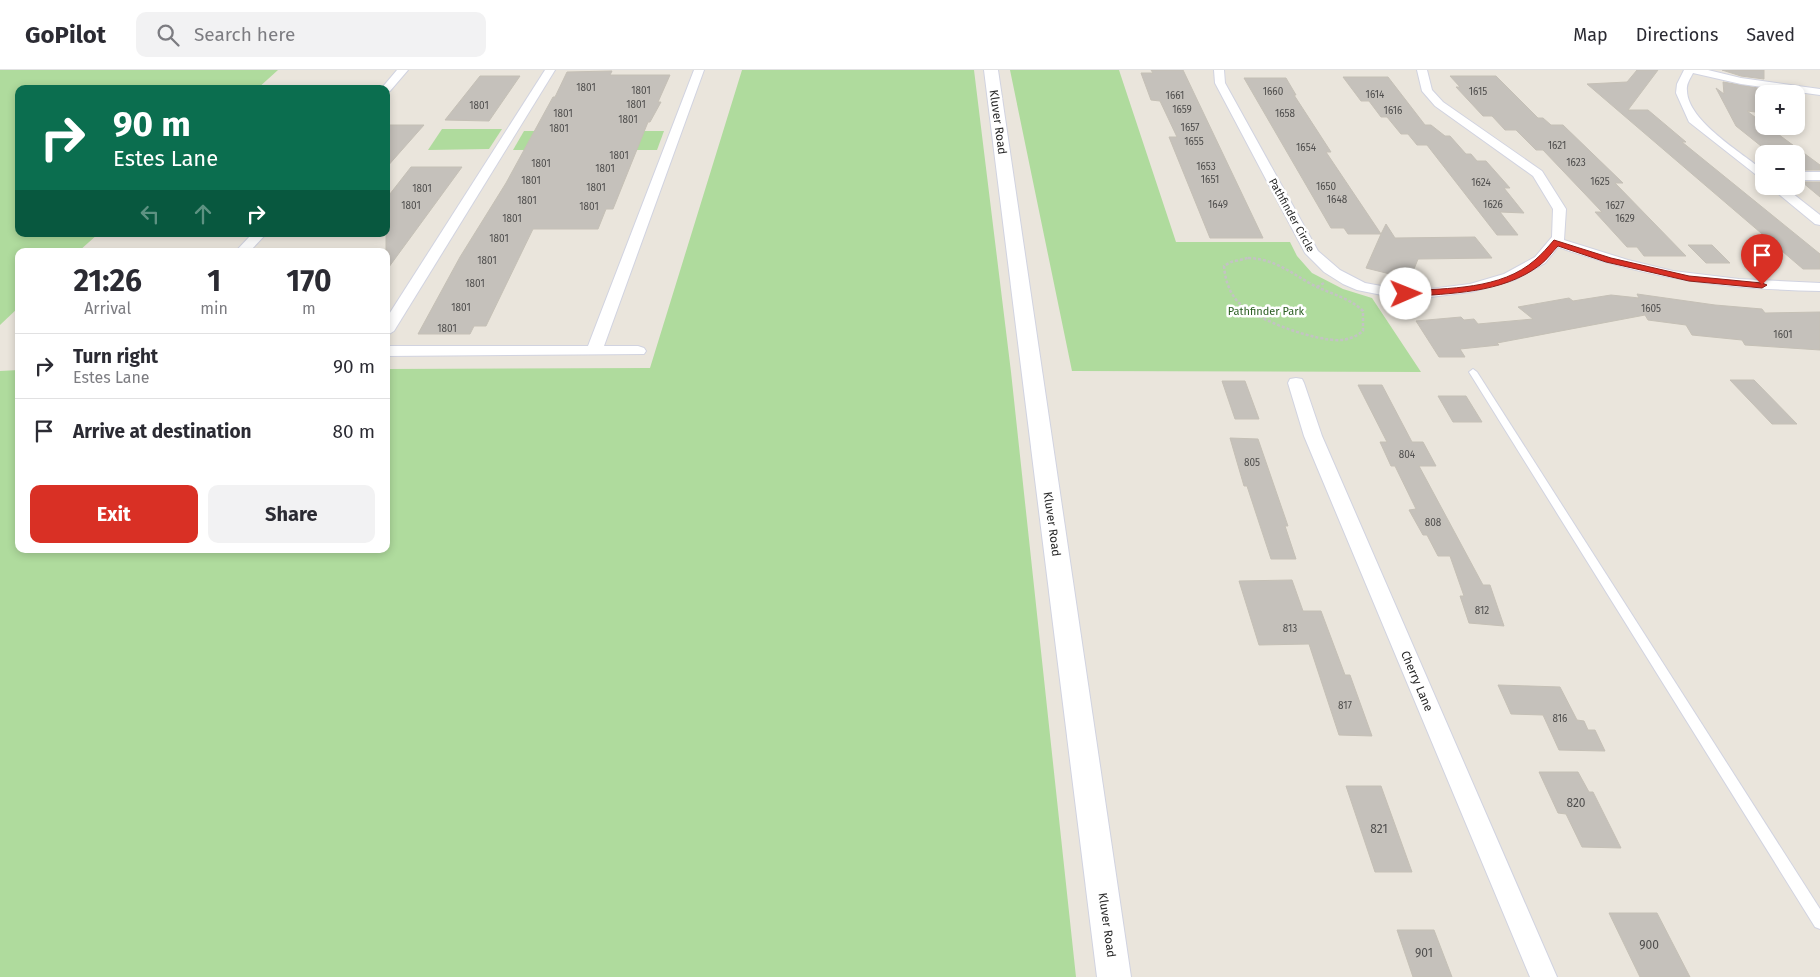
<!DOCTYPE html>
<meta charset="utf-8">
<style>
:root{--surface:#fff;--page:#f2f2f3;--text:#2b2b33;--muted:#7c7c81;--line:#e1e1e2;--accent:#d93025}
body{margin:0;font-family:"Fira Sans",sans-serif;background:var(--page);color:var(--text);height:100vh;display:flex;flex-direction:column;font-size:19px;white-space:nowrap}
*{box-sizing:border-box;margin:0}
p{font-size:16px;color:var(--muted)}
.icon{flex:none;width:28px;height:28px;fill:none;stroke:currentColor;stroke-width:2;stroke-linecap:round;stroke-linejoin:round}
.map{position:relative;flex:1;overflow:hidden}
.details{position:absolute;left:15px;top:178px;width:375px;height:305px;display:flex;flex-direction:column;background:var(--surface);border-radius:10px;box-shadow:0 2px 8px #0003}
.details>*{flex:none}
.guide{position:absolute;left:15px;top:15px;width:375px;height:152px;border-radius:10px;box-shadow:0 2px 8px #0003;background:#0b6e4f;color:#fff;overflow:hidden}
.tools{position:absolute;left:1755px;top:15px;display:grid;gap:10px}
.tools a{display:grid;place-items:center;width:50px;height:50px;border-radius:10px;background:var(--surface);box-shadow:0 2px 8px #0003;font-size:25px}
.pin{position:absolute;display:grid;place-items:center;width:42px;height:42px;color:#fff;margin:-51px -21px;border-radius:50% 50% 50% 0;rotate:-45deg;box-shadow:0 0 5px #0007}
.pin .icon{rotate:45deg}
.me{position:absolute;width:55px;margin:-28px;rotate:89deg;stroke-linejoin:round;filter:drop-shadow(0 0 4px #0008)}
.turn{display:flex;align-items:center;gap:18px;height:105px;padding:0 15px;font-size:22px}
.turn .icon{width:65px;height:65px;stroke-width:2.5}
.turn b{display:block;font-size:35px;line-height:42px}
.lanes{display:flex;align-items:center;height:48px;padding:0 15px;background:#0003;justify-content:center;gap:25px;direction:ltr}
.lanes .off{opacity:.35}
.eta{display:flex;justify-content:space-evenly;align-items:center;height:85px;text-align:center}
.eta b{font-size:30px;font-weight:700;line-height:35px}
.primary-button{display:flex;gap:10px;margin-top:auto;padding:10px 15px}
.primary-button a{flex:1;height:58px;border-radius:10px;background:var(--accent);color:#fff;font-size:20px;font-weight:700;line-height:58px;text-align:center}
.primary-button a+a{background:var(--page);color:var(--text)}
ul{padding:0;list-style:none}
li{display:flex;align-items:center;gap:15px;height:65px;padding:0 15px;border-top:1px solid var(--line)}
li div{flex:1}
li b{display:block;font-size:19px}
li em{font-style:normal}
header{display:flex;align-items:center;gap:30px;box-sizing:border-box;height:70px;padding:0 25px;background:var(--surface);border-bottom:1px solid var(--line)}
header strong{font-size:24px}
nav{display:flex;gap:28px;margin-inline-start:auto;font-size:18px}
.search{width:350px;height:45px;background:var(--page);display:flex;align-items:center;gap:12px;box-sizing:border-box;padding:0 18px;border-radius:10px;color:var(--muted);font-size:19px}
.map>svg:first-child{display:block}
.green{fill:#afdb9d}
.building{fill:#c5c1bb;stroke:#c5c0b6}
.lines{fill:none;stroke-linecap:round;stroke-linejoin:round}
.service-casing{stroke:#d1d3e0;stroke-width:2}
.minor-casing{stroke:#d1d3e0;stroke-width:2}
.tertiary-casing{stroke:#d1d3e0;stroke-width:2}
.path{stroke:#c3c3c3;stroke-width:2.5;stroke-dasharray:3 2;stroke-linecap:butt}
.service{fill:#fff;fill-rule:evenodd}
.minor{fill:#fff;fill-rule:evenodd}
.tertiary{fill:#fff;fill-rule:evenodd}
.route{fill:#d93025;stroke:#8d1f18}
.labels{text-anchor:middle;stroke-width:5;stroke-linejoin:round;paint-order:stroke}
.number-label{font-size:10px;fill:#504f4e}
.far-street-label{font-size:11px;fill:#292929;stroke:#fff}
.far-park-label{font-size:11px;fill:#2a5e21;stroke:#fff}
.street-label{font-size:12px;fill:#292929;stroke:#fff}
.near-number-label{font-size:12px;fill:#504f4e}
</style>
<header>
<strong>GoPilot</strong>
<div class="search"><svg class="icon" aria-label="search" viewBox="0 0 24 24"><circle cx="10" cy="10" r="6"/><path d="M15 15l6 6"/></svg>Search here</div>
<nav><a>Map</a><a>Directions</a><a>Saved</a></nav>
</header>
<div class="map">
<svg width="1820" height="907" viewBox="0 0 1820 907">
<rect width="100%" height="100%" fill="#eae5dc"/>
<!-- green -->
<g class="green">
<polygon points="0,0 278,0 257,19 19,19 19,164 98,164 79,181 19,181 19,237 0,255"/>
<polygon points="742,0 974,0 1011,302 1076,907 0,907 0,301 19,300 19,479 386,479 386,299 650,298"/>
<polygon points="1010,0 1119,0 1176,172 1290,172 1297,186 1312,203 1343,219 1372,228 1421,302 1072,301"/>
<polygon points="442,59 502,59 489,79 428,80"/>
<polygon points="524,61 664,61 657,80 513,80"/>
</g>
<!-- building -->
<g class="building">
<polygon points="1151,0 1183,0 1263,168 1210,168 1169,67 1177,67 1160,31 1151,30 1141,3 1153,3"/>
<polygon points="1637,0 1658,0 1628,40 1648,40 1686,72 1682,72 1820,184 1820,199 1803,199 1587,14 1627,12"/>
<polygon points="1722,0 1764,0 1764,9 1741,6"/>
<polygon points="612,1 610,5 670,5 658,32 661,32 650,52 648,52 613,139 606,139 598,159 533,159 486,256 474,256 470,264 418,264 460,187 506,113 553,27 555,27 567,2"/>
<polygon points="480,6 520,6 489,51 445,50"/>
<polygon points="1450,6 1496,6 1538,48 1543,48 1551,55 1563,55 1623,113 1615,113 1686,186 1644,186 1637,177 1627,177 1595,142 1602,142 1543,80 1536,80 1516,60 1505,60 1492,46 1483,46 1456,17 1460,17"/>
<polygon points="1343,7 1388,7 1425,55 1431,55 1445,66 1450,66 1466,84 1471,84 1477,91 1486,91 1510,118 1504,118 1524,143 1500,142 1518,165 1497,165 1427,75 1417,75 1408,64 1401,64 1387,47 1381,47 1369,31 1361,31"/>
<polygon points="1244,8 1286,8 1296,25 1294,25 1331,82 1326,82 1381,164 1386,154 1395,168 1475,167 1492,188 1418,189 1412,204 1393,199 1390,204 1366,198 1381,164 1348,164 1344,158 1331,158"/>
<polygon points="1723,12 1764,19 1764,43 1747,41 1764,54 1764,56 1767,56 1820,95 1820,100 1796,100 1796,84 1771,84 1736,56 1716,18 1724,24"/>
<polygon points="386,55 424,55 386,98"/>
<polygon points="411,97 462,97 386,201 386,129"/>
<polygon points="1802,112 1820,112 1820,127"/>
<polygon points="1688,175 1712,175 1730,193 1706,193"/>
<polygon points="1637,224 1715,235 1762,239 1765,243 1820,242 1820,280 1745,275 1742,270 1692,265 1686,255 1648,250 1645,245 1497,273 1499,275 1460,279 1465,287 1439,287 1416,251 1461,247 1464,250 1474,249 1478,254 1533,249 1518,237 1569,228 1573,231 1611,225 1639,228"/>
<polygon points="1730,310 1754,310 1797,354 1772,354"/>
<polygon points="1222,311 1245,311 1259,349 1235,349"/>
<polygon points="1358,315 1382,315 1412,372 1423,372 1436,396 1419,396 1483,515 1490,515 1504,556 1469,553 1460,526 1464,526 1450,486 1438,486 1427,465 1423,465 1409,440 1416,439 1395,396 1391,396 1380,372 1387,372"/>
<polygon points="1438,326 1466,326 1482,352 1453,352"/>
<polygon points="1230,368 1258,369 1288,456 1285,456 1296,489 1271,489 1247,416 1244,416"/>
<polygon points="1292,510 1303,541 1321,541 1345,605 1350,605 1372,666 1339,665 1309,574 1259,575 1239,511"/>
<polygon points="1498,615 1560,617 1577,650 1584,651 1588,660 1595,660 1605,681 1559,680 1543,645 1511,644"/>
<polygon points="1539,702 1578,702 1589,722 1593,722 1621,778 1582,777 1566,744 1558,743"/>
<polygon points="1346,716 1381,716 1412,802 1375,802"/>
<polygon points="1609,843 1657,843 1690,907 1640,907"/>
<polygon points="1397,860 1434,860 1452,907 1413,907"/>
</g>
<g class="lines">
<defs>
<polygon id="service" points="1473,299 1477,302 1820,839 1820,859 1815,857 1469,302"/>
<g id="minor">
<polygon points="397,0 408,0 390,21 386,22 386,19 381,19"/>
<polygon points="545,0 555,0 394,261 386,266 386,249"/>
<polygon points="694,0 704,0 604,276 638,276 644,278 646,281 644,284 386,286 386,276 588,276"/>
<path d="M1214,0H1224L1225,13L1318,181L1340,200L1365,213L1392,218L1430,219L1470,214L1504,204L1535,187L1552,167L1553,139L1533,106L1435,36L1422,21L1417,0H1427L1432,20L1443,32L1542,101L1566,139L1564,170L1628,190L1673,201L1739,209L1820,213V221C1723,219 1650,209 1558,177L1545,193L1514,210L1471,222L1430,227H1392L1357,220L1343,214L1324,202L1305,183L1215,13Z"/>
<path d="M1684,0H1708L1741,8L1820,19V25L1741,14L1693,3C1690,9 1686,14 1687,21C1688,51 1742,83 1764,101V111L1689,52L1676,23L1677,14Z"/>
<rect x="1796" y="102" width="24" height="8"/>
<polygon points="1769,116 1783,116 1820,145 1820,155 1815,154"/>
<polygon points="252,164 266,164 250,181 236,181"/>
<polygon points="1296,308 1302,309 1304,313 1322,366 1557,907 1530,907 1304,366 1288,313 1290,309"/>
</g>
<polygon id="tertiary" points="984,0 998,0 1131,907 1097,907"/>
</defs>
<!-- service casing -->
<use href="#service" class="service-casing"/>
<!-- minor casing -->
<use href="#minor" class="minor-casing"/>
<!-- tertiary casing -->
<use href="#tertiary" class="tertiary-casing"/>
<!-- path -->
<g class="path">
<path d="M1248,188C1276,189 1292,204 1315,216C1331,224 1350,228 1363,241V261C1357,266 1350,269 1342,270C1316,272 1256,250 1238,232C1229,222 1225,209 1224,196L1231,192Z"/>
<polyline points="1317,217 1324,213"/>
</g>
<!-- service -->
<use href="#service" class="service"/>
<!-- minor -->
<use href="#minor" class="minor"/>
<!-- tertiary -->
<use href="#tertiary" class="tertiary"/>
</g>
<!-- route -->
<path class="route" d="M1554,170L1611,188L1689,206L1762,213L1767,215L1762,218L1689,211L1606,192L1558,176C1552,182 1547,190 1540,195C1502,224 1450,223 1406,227L1401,224L1406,221C1448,218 1501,220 1535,190C1542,184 1548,177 1554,170Z"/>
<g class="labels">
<!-- number labels -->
<g class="number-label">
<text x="586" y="21">1801</text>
<text x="641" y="24">1801</text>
<text x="1273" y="25">1660</text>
<text x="1478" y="25">1615</text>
<text x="1375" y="28">1614</text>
<text x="1175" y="29">1661</text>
<text x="636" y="38">1801</text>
<text x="479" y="39">1801</text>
<text x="1182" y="43">1659</text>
<text x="1393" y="44">1616</text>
<text x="563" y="47">1801</text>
<text x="1285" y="47">1658</text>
<text x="628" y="53">1801</text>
<text x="1190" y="61">1657</text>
<text x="559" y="62">1801</text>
<text x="1194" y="75">1655</text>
<text x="1557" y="79">1621</text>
<text x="1306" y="81">1654</text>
<text x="619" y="89">1801</text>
<text x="1576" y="96">1623</text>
<text x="541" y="97">1801</text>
<text x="1206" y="100">1653</text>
<text x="605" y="102">1801</text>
<text x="1210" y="113">1651</text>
<text x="531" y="114">1801</text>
<text x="1600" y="115">1625</text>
<text x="1481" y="116">1624</text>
<text x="1326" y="120">1650</text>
<text x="596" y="121">1801</text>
<text x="422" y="122">1801</text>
<text x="1337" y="133">1648</text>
<text x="527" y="134">1801</text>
<text x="1218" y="138">1649</text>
<text x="1493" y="138">1626</text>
<text x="411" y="139">1801</text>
<text x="1615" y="139">1627</text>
<text x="589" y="140">1801</text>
<text x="512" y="152">1801</text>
<text x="1625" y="152">1629</text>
<text x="499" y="172">1801</text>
<text x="487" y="194">1801</text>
<text x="475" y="217">1801</text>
<text x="461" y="241">1801</text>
<text x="1651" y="242">1605</text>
<text x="447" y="262">1801</text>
<text x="1783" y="268">1601</text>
<text x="1407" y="388">804</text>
<text x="1252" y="396">805</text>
<text x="1433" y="456">808</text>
<text x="1482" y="544">812</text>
<text x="1290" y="562">813</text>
<text x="1345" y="639">817</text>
<text x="1560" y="652">816</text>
</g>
<!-- far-street labels -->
<g class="far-street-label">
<text transform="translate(1292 145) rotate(61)" y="4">Pathfinder Circle</text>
</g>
<!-- far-park labels -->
<g class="far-park-label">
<text x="1266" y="245">Pathfinder Park</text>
</g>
<!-- street labels -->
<g class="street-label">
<text transform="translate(998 52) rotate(82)" y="4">Kluver Road</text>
<text transform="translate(1052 454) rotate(82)" y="4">Kluver Road</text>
<text transform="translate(1417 611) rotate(67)" y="4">Cherry Lane</text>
<text transform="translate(1107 855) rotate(82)" y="4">Kluver Road</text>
</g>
<!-- near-number labels -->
<g class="near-number-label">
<text x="1576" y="737">820</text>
<text x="1379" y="763">821</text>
<text x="1649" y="879">900</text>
<text x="1424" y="887">901</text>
</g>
</g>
</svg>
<div class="tools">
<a>+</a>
<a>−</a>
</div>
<div class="pin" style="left:1762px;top:215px;background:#d93025"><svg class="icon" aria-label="arrive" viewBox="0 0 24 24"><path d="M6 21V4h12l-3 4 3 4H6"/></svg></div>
<svg class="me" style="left:1406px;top:224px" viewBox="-20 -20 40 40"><circle r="19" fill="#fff"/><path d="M0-13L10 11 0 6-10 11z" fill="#d93025"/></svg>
<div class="guide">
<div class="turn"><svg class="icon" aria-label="right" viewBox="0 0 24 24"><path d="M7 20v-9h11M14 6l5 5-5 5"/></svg><div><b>90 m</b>Estes Lane</div></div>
<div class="lanes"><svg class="icon off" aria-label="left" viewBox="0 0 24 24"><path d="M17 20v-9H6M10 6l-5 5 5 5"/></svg><svg class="icon off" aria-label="ahead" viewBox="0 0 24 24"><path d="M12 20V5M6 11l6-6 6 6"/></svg><svg class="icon" aria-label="right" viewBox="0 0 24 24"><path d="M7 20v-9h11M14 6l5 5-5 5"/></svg></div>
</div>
<section class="details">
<div class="eta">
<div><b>21:26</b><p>Arrival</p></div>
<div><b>1</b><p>min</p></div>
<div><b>170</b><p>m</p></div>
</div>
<ul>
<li><svg class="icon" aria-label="right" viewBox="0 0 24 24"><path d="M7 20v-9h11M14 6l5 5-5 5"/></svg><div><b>Turn right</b><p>Estes Lane</p></div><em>90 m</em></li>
<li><svg class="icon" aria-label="arrive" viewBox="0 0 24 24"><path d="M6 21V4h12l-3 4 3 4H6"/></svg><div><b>Arrive at destination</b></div><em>80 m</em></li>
</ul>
<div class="primary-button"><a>Exit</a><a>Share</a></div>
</section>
</div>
